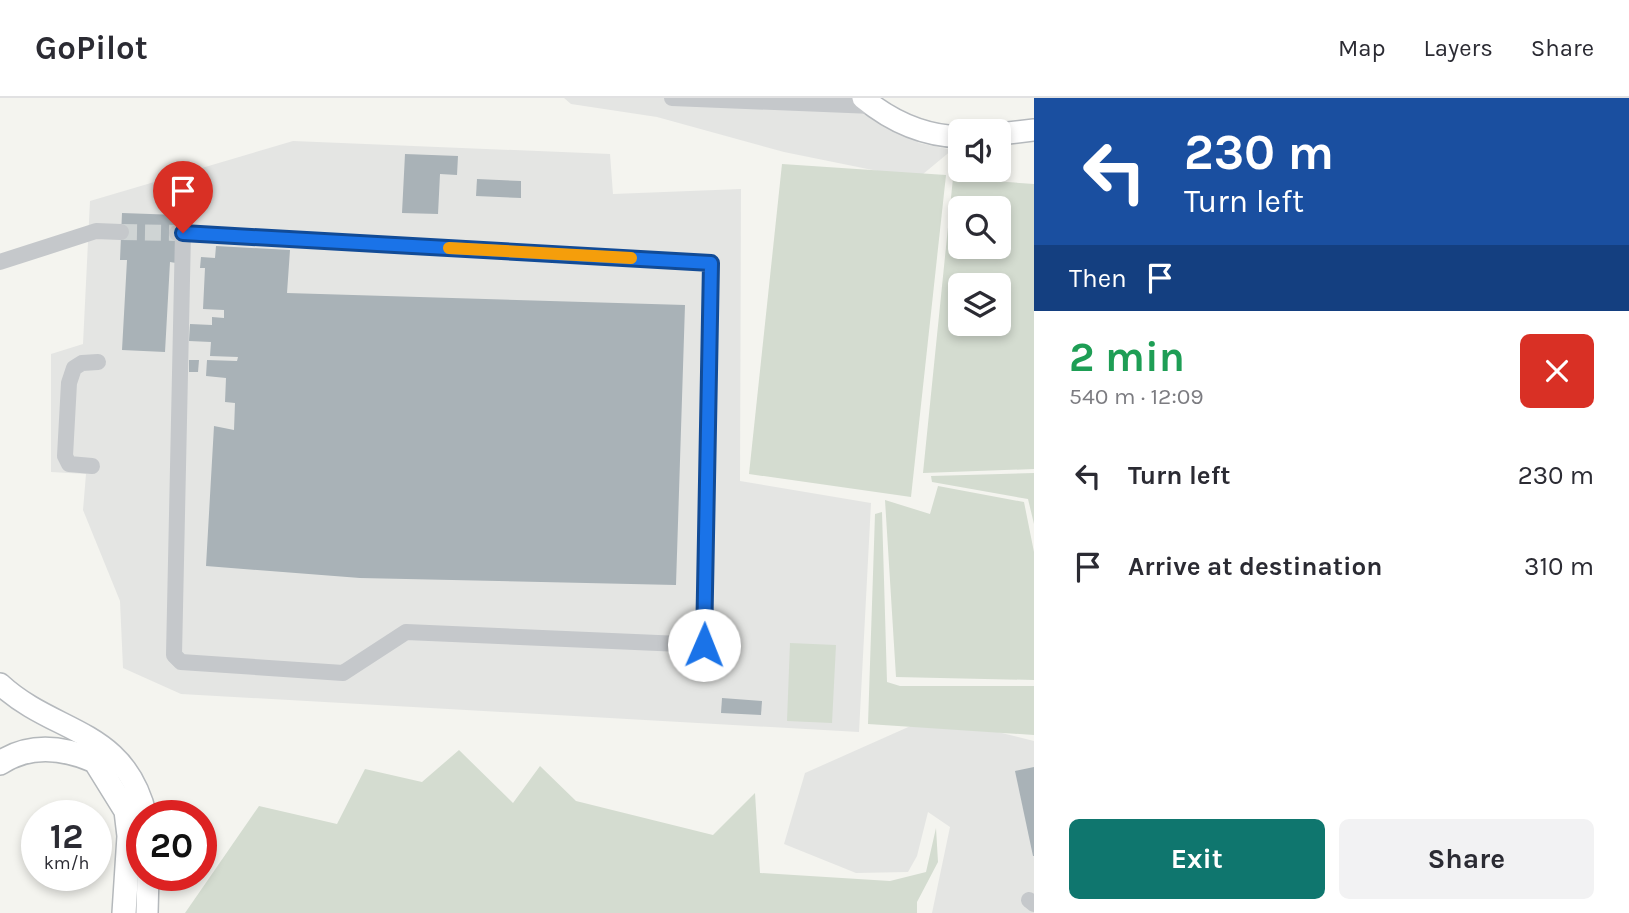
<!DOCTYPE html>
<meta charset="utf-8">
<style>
:root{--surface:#fff;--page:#f2f2f3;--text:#2b2b33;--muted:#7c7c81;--line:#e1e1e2;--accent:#0f766e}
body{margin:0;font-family:Karla,sans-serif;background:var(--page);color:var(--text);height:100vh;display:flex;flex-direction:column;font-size:26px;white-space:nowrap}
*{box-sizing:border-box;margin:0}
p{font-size:23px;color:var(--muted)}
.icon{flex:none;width:38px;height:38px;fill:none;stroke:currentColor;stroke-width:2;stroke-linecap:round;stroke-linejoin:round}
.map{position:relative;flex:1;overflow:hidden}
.drawer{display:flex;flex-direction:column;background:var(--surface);width:595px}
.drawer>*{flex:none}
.banner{background:#1a4fa0;color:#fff;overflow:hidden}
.controls{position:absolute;left:948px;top:21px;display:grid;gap:14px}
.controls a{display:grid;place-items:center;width:63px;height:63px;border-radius:10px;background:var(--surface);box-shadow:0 4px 10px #0003;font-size:35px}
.speed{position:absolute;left:21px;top:702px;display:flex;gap:14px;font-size:35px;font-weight:700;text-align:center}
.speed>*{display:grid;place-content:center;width:91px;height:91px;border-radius:50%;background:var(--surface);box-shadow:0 4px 10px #0003;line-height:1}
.speed small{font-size:18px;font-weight:400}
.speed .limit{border:10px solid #d22;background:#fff;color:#111}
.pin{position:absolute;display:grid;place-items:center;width:60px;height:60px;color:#fff;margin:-72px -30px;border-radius:50% 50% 50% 0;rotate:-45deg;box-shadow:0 0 7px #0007}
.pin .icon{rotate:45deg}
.me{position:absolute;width:77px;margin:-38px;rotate:1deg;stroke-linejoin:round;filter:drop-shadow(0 0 5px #0008)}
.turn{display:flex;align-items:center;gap:24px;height:147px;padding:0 35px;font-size:32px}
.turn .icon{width:91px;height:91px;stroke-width:2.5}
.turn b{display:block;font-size:49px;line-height:60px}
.then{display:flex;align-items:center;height:66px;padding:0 35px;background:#0003;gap:14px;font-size:26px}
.round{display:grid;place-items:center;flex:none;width:74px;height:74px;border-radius:10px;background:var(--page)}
.headline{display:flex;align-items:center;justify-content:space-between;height:119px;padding:0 35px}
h1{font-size:42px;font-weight:700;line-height:52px;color:#1e9e55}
.cta{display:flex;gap:14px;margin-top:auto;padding:14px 35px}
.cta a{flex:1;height:80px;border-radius:10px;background:var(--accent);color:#fff;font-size:28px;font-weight:700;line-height:80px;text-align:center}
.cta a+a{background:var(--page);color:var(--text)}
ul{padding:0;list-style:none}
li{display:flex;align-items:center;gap:21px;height:91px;padding:0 35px}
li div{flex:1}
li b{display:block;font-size:26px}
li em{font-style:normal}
header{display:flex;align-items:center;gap:42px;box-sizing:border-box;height:98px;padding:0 35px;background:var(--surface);border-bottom:2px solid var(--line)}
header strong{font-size:33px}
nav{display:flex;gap:38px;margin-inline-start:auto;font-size:24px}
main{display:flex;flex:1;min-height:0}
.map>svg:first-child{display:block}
.built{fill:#e4e5e3}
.green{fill:#d4dcd0;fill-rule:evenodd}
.building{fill:#a9b2b7}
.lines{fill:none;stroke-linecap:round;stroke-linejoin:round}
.minor-tunnel{stroke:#cfd4d4;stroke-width:16;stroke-dasharray:16 8;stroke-linecap:butt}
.major-casing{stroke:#b5b9bd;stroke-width:24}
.highway-casing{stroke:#b4b8bb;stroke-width:26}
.minor{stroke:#c5c8cb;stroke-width:16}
.major{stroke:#fff;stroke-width:21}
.highway{stroke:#fff;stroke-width:23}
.route-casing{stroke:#114b97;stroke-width:18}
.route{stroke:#1a73e8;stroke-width:12}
.slow{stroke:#f59e0b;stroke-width:12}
</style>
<header>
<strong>GoPilot</strong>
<nav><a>Map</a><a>Layers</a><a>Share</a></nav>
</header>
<main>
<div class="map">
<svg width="1034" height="815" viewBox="0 0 1034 815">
<rect width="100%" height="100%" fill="#f4f4ef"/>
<!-- built -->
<g class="built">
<polygon points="564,0 850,0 919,45 952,52 917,81 784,54 657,19 571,6"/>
<polygon points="293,43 610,56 613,96 741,91 740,383 871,405 859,634 181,596 123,570 120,503 83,412 86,376 51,374 51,256 83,246 90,103"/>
<polygon points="933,618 1034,643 1034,815 932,815 950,729 928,714 917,758 908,774 856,775 784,746 805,675"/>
</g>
<!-- green -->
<g class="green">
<polygon points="782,66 946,77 911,399 749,376"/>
<path d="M953,80L1034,86V371L923,375ZM961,110H999V149H961ZM999,187V226H961V187Z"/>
<polygon points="1034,375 1034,426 1028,401 932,384 931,378"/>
<polygon points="938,388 1024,404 1034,454 1034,582 896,579 885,402 930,416"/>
<polygon points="882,414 887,584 900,588 1034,588 1034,637 868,626 875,416"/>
<polygon points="790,545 836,547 832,625 787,623"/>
<polygon points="459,652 513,705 540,668 576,703 713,737 755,695 760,775 890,783 926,774 936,730 938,764 917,804 917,815 185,815 259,708 337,726 365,671 422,684"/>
</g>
<!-- building -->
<g class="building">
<polygon points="405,56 458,58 457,77 440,76 438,116 402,115"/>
<polygon points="477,81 521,83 521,100 476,98"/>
<polygon points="122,115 178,117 176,165 170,164 165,254 122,252 127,162 120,162"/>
<polygon points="216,148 290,152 287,195 685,207 676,487 360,480 206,468 214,328 234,332 235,305 225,304 226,280 206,278 207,262 237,263 238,259 210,258 211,244 189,243 190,226 212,227 212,219 224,220 224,212 203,211 205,170 200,170 201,159 215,160"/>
<polygon points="189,262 199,262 198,274 189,274"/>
<polygon points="722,600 762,603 761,617 721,615"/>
<polygon points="1034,669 1034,758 1033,758 1015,673"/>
</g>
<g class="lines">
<!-- minor-tunnel -->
<polyline class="minor-tunnel" points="121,134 177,135"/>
<defs>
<g id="major">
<path d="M863,0C892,24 924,38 961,39"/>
<polyline points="999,36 1034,32"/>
<path d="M0,586C55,637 125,629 146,718"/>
<polyline points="147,815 148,777"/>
</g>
<path id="highway" d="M0,665C30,645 63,649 95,663L126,713L129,738L124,815"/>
</defs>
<!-- major casing -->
<use href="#major" class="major-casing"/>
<!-- highway casing -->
<use href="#highway" class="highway-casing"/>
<!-- minor -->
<g class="minor">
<polyline points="672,0 873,8"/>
<polyline points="177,135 183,135 711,165 704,547 406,534 343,575 181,564 174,557 183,135"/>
<polyline points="0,164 96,133 121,134"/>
<polyline points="92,368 69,366 65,358 69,285 74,270 82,265 98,264"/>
<polyline points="1029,802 1034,806"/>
</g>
<!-- major -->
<use href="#major" class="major"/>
<!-- highway -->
<use href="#highway" class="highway"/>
</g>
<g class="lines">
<defs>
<polyline id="route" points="183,135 711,165 704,547"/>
</defs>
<!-- route casing -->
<use href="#route" class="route-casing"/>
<!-- route -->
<use href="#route" class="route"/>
<!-- slow -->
<polyline class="slow" points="449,150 631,160"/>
</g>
</svg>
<div class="controls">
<a><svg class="icon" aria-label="sound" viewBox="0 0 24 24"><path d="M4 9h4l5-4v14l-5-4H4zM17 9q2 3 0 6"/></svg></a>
<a><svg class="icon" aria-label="search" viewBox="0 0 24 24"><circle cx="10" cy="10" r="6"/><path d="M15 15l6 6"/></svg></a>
<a><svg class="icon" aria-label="layers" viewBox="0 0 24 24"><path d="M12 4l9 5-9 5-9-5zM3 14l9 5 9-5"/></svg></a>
</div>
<div class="speed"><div>12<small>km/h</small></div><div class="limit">20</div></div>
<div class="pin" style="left:183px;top:135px;background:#d93025"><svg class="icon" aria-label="arrive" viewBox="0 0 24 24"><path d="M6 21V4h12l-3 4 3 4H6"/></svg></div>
<svg class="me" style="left:704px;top:547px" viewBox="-20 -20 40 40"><circle r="19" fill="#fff"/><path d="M0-13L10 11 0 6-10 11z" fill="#1a73e8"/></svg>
</div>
<section class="drawer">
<div class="banner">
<div class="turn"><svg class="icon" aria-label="left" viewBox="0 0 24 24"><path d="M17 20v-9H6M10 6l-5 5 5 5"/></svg><div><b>230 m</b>Turn left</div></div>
<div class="then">Then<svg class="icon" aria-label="arrive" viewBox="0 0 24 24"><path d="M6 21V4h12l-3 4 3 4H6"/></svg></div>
</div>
<div class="headline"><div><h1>2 min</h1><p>540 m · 12:09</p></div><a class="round" style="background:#d93025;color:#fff"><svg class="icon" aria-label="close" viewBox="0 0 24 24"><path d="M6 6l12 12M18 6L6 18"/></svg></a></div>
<ul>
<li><svg class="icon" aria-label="left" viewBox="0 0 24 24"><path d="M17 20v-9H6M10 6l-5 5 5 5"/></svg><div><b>Turn left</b></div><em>230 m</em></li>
<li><svg class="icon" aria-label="arrive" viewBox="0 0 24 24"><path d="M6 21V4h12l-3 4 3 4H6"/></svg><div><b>Arrive at destination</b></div><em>310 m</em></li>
</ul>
<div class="cta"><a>Exit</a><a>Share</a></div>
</section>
</main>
